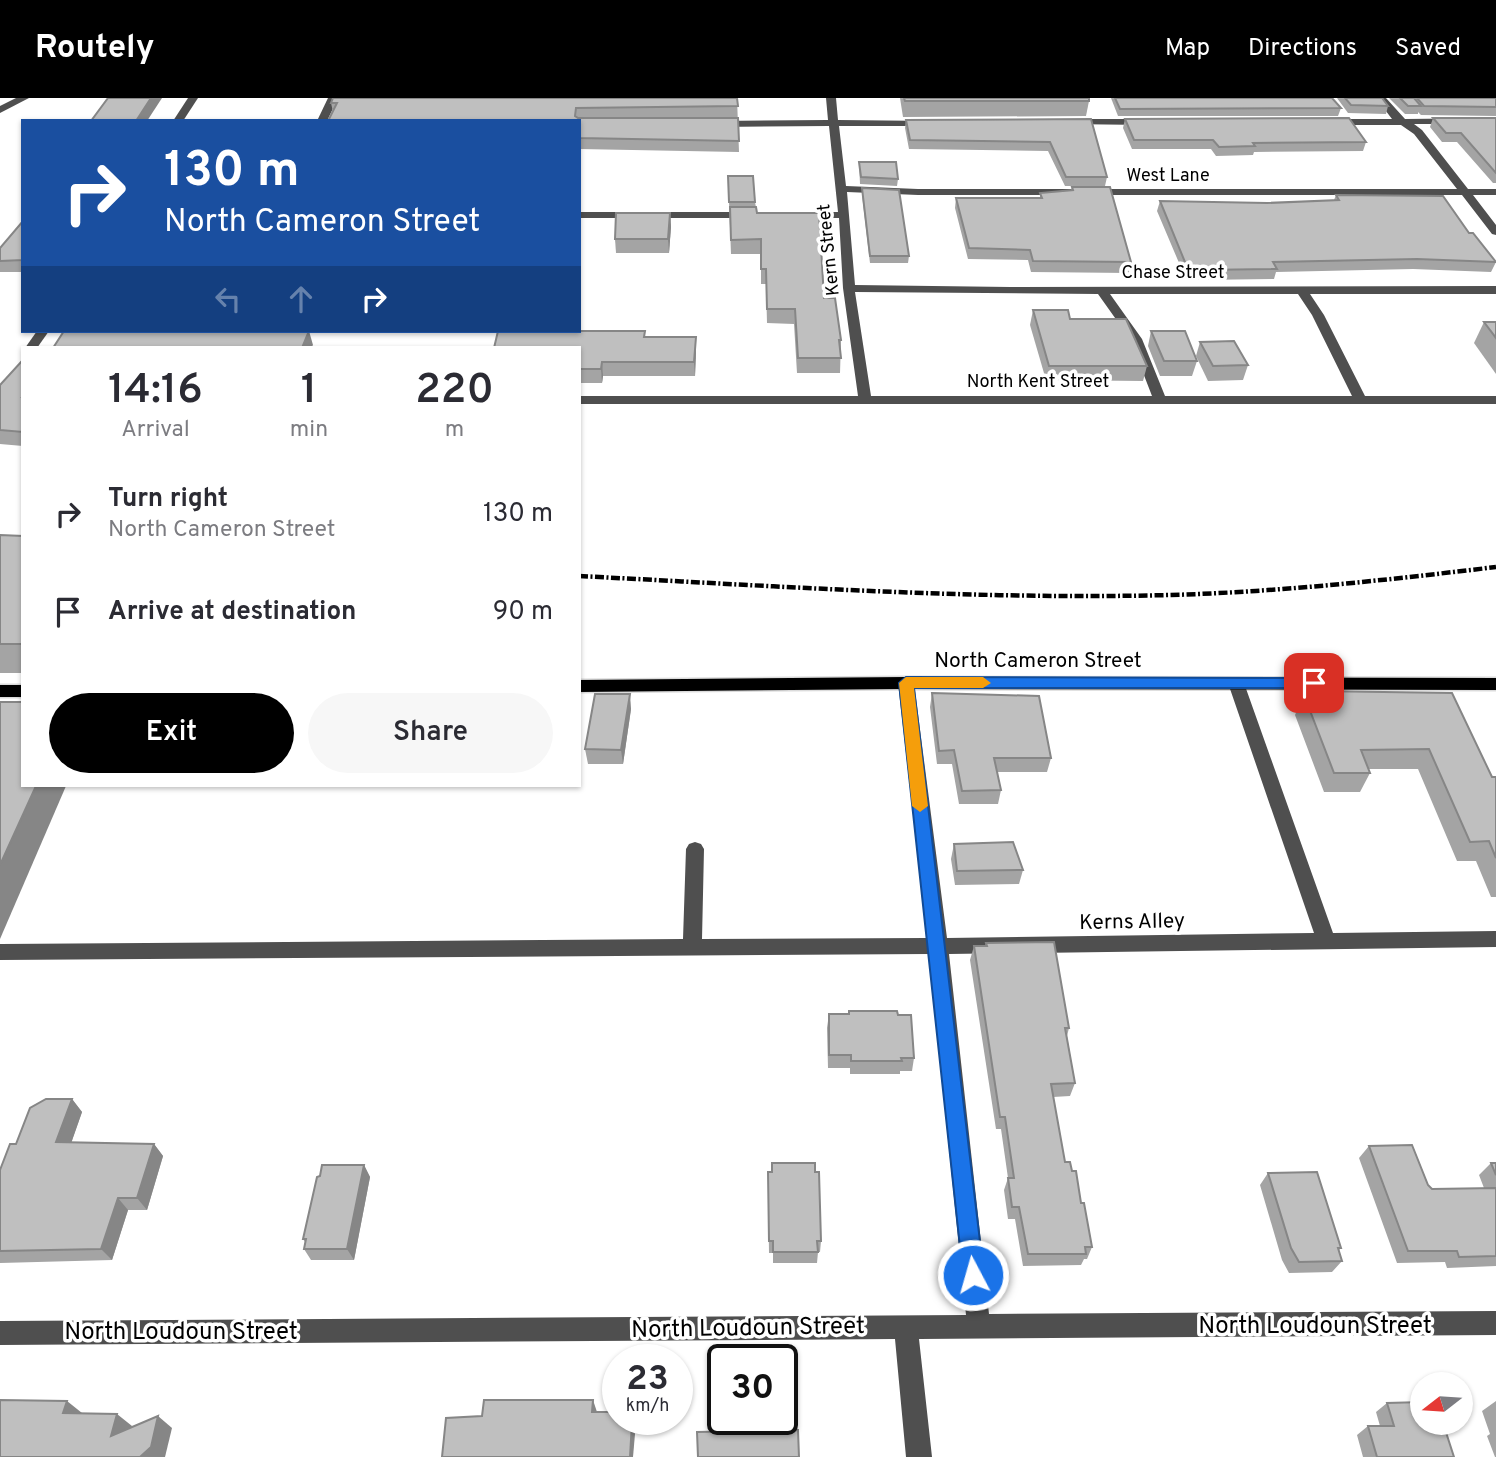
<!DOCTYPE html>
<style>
:root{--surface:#fff;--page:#f7f7f7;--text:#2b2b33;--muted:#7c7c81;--accent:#000}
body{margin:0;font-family:Overpass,sans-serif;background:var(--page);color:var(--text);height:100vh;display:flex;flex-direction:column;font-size:26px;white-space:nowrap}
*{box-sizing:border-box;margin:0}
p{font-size:23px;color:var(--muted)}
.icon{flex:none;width:38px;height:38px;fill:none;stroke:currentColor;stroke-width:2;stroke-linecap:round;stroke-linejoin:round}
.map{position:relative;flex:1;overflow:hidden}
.panel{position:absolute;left:21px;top:248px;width:560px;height:441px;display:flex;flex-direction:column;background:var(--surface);border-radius:0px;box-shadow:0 2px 5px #0004}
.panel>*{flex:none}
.banner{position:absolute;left:21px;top:21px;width:560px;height:214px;border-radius:0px;box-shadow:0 2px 5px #0004;background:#1a4fa0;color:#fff;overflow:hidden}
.needle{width:46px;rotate:253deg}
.buttons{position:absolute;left:1410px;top:1274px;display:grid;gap:14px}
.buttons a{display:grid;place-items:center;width:63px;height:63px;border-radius:50%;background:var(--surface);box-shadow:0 2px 5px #0004;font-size:35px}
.speed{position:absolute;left:602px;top:1246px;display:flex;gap:14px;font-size:35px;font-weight:700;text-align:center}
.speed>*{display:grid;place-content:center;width:91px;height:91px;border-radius:50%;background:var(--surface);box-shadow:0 2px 5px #0004;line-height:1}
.speed small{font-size:18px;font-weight:400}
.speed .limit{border:4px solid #111;border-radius:10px;background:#fff;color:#111}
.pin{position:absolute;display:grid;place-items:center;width:60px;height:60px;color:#fff;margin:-30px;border-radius:14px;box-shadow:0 4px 10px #0006}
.me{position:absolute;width:77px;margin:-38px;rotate:354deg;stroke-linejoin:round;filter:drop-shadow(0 0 5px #0008)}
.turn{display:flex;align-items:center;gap:24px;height:147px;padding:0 28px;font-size:32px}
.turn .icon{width:91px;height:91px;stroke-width:2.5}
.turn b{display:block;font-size:49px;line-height:60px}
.lanes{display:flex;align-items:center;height:66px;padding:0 28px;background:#0003;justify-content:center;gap:35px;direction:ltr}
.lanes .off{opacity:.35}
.eta{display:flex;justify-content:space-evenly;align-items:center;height:119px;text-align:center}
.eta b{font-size:42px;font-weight:600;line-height:49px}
.button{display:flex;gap:14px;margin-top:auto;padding:14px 28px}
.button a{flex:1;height:80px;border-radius:42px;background:var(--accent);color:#fff;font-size:28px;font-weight:600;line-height:80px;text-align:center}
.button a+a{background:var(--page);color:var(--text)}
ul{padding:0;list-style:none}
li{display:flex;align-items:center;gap:21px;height:98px;padding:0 28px}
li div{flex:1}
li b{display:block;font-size:26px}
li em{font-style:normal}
header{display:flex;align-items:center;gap:42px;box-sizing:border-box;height:98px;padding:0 35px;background:var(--accent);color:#fff}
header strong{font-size:33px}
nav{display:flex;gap:38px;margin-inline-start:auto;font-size:24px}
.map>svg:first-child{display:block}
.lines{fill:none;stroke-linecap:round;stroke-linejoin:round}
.major-casing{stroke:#dbdbdb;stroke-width:3}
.minor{fill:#4f4f4f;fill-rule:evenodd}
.major{fill:#000;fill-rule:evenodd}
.rail{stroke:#000;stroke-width:4.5;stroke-dasharray:9 2.5 2 2.5;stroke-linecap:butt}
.wall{fill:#a4a4a4}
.shaded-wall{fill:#868686}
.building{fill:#bfbfbf;stroke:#868686;stroke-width:2}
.route{fill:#1a73e8;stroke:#114b97;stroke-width:2}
.slow{fill:#f59e0b}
.labels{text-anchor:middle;stroke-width:7;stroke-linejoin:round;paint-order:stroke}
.far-street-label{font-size:18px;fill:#000;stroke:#fff}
.street-label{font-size:21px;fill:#000;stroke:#fff}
.near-street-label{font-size:24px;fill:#000;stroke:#fff}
</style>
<header>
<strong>Routely</strong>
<nav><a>Map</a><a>Directions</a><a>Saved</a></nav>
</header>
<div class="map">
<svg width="1496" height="1359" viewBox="0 0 1496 1359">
<rect width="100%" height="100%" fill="#fff"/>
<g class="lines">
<defs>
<g id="major">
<polygon points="906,579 1496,580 1496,592 906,591 579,594 579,582"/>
<rect x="0" y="587" width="23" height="12"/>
</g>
</defs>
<!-- major casing -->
<use href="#major" class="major-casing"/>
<!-- minor -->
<g class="minor">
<polygon points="16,0 29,0 0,15 0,8"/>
<polygon points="188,0 198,0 183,23 173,23"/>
<polygon points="328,0 338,0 327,23 317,23"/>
<path d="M826,0H836L838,22L933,23L934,25L929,28H839L846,88L918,91H1457L1414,36L1401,27H1328L1323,24L1328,21H1392L1376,0H1386L1405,21L1496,20V26H1414L1422,32L1468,91H1496V97H1473L1496,127V137L1492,136L1462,97H918L847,94L855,187L1010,189L1496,188V196H1310L1324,217L1365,298H1496V306H579V298H858L843,190L839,120H797L791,117L797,114H838L829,28L716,29L711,26L716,23L828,22ZM855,194L1098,196L1130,241L1152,298H871ZM1110,196H1298L1312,217L1352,298H1165L1142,241Z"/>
<polygon points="1069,21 1146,21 1151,24 1146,27 1065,26 1065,22"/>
<polygon points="579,114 752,114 758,117 752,120 579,120"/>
<polygon points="37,233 49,233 37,250 25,250"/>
<polygon points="906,579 914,585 947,840 1314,835 1228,585 1236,579 1244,585 1333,835 1496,833 1496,849 949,856 989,1216 1496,1213 1496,1237 919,1241 932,1359 906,1359 895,1241 0,1247 0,1223 966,1217 929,856 0,862 0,846 683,841 686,751 689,746 695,744 701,746 704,751 702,841 927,840 898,585"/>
</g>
<!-- major -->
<use href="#major" class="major"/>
<!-- rail -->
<path class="rail" d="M579,478C776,488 973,502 1170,497C1279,494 1387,482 1496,469"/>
</g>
<!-- wall -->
<g class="wall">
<polygon points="737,0 739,54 579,51 579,23 333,14 331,5"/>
<polygon points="900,0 1089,0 1089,3 1086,18 903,19"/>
<polygon points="1111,0 1332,0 1341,10 1338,18 1118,18"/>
<polygon points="1337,0 1382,0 1388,8 1386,16 1348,15"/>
<polygon points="1389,0 1496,0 1496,18 1421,17 1418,14 1418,16 1405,16"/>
<polygon points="1433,20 1496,20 1496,85 1493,85 1457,44 1442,44 1430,29"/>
<polygon points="1091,21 1107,79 1105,88 1065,88 1048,53 909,51 905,30 906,22"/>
<polygon points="1125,21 1366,44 1363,53 1254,54 1253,57 1216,58 1211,51 1132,51 1123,30"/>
<polygon points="859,64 898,81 897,88 860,86"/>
<polygon points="728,78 755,104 757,115 824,200 841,242 840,275 797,275 794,226 767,225 766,186 761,186 761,156 731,156"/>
<polygon points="1072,89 1131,164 1129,175 1031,174 1028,162 968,161 955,110 956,100 1040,100 1040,95 1071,92"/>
<polygon points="862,90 909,158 908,165 870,165 862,97"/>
<polygon points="1336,97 1469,135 1496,164 1491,174 1413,171 1276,174 1274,181 1199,182 1197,179 1185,179 1157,113 1160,103 1267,105 1334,102"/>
<polygon points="670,115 671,129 669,155 616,155 615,141"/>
<polygon points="23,123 23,174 0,174 0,150"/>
<polygon points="1033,212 1070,221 1147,268 1143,283 1046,282 1030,227"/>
<polygon points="1484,224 1496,224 1496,276 1474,245"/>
<polygon points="645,233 645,239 696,253 695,278 603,278 602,285 579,285 579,250"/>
<polygon points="1151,233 1197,263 1192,278 1160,278 1148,248"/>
<polygon points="1200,244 1248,267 1243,282 1208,283 1196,258"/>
<polygon points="23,265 23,348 0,346 0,287"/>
<polygon points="0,437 23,438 23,575 0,575"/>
<polygon points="1315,593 1492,679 1496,679 1496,799 1491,799 1476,763 1457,763 1418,671 1369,671 1370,675 1360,694 1324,694 1295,617 1304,597 1313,597"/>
<polygon points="932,595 1051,660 1047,674 997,674 1001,692 998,706 959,706 952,666 937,666 930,609"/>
<polygon points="631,611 623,666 588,666 585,651"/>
<polygon points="954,746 1023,772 1019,786 955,787 951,761"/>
<polygon points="986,845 1069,930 1067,938 1075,985 1070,998 1053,999 1065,1064 1081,1105 1092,1149 1087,1161 1084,1161 1081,1167 1023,1168 1015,1121 1008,1121 1004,1092 1008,1080 1001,1031 996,1031 970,862 974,848 985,848"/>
<polygon points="849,913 898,917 914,960 912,973 900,973 900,976 850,976 850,970 828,970 827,930 829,916 848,916"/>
<polygon points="72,1001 82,1014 71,1045 154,1046 163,1058 147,1112 128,1112 112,1162 0,1165 0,1072 16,1046"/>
<polygon points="1369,1048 1428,1087 1432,1091 1484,1090 1479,1077 1491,1065 1496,1065 1496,1168 1447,1170 1445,1164 1397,1165 1359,1060"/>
<polygon points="364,1067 370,1079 354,1162 311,1162 304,1151 305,1144 303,1141"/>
<polygon points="815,1074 821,1143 820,1154 818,1154 817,1165 773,1165 773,1155 769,1155 768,1086"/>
<polygon points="1268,1075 1341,1150 1339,1152 1342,1163 1332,1174 1289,1175 1282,1162 1260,1087"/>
<polygon points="1496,1303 1496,1359 1495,1359 1487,1338 1490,1336 1482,1313"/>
<polygon points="1387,1305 1454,1359 1363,1359 1357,1337 1368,1328 1380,1328 1376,1314"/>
</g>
<!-- shaded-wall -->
<g class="shaded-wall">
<polygon points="151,0 162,0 147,23 136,23"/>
<polygon points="670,115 671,129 669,155 668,141"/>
<polygon points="309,233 313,247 311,250 302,250"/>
<polygon points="696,239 696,253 695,278 694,264"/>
<polygon points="602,264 603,278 602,285 601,271"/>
<polygon points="630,596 631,611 623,666 621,652"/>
<polygon points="36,688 66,688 0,841 0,767"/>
<polygon points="72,1001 82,1014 67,1057 56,1044"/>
<polygon points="154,1046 163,1058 147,1112 137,1100"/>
<polygon points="364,1067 370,1079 354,1162 347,1151"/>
<polygon points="118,1100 128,1112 112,1162 101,1151"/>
<polygon points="593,1302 597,1314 592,1314"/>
<polygon points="67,1303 82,1315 63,1315"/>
<polygon points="117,1316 132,1328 126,1349 111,1338"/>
<polygon points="158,1318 172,1330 165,1359 140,1359"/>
<polygon points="632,1324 635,1336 633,1359 630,1359"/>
</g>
<!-- building -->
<g class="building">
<polygon points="108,0 151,0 136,23 91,23"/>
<polygon points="333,0 737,0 738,8 576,10 575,18 578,20 738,20 739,43 579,40 579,23 328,23 337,5 331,5"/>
<polygon points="904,0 1089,0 1089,3 905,3"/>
<polygon points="1115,0 1332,0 1341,10 1120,11"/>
<polygon points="1345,0 1382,0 1388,8 1351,7"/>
<polygon points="1400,0 1414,0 1421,8 1408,8"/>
<polygon points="1417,0 1496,0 1496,9 1424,8"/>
<polygon points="1349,20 1366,44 1253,45 1255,48 1219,49 1213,42 1134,42 1125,21"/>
<polygon points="1433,20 1496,20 1496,75 1461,35 1446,35"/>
<polygon points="1091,21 1107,79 1066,79 1050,44 910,42 906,22"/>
<polygon points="859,64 896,64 898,81 861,79"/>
<polygon points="728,78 753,78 755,104 729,104"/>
<polygon points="1072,89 1110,89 1131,164 1033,163 1030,152 969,150 956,100 1042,100 1040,95 1073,92"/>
<polygon points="862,90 899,92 909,158 870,158"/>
<polygon points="1336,97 1443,98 1469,135 1473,135 1496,164 1417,161 1273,164 1277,171 1201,172 1200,169 1187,169 1160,103 1267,105 1339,102"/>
<polygon points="730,109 756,109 757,115 819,115 824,200 835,200 841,242 839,242 841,260 798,260 795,211 767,211 766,171 761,171 761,141 731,142"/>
<polygon points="616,115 670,115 668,141 615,141"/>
<polygon points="23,123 23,162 0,163 0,150"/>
<polygon points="1033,212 1068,212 1070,221 1126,221 1147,268 1049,268"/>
<polygon points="1484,224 1496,224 1496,240"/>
<polygon points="64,233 309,233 302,250 53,250"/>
<polygon points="498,233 645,233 644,239 696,239 694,264 602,264 601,271 579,271 579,250 494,250"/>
<polygon points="1151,233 1185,233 1197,263 1164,263"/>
<polygon points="1234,243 1248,267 1213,268 1200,244"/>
<polygon points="21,264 23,265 23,297 22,299 23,299 23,334 0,332 0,287"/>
<polygon points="0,437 23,438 23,546 0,546"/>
<polygon points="1315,593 1452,595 1492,679 1496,679 1496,760 1489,743 1470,744 1429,651 1361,652 1370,675 1334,675 1304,597 1317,597"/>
<polygon points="932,595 1039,598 1051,660 994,660 1001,692 962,693 954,652 939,653"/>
<polygon points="595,596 630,596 621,652 585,651"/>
<polygon points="0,604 23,604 23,688 36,688 0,767"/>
<polygon points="1013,744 1023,772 957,773 954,746"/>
<polygon points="1054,844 1069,930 1065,930 1075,985 1051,986 1065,1064 1070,1064 1072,1073 1076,1073 1081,1105 1084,1105 1092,1149 1085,1149 1086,1156 1028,1156 1019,1109 1012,1109 1008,1080 1014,1080 1005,1019 1000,1019 974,848 987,848 986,845"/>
<polygon points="849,913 897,913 898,917 911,917 914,960 901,960 902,963 851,963 851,957 829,957 829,916 849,916"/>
<polygon points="46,1001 72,1001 56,1044 154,1046 137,1100 118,1100 101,1151 0,1153 0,1072 10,1046 16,1046 30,1010"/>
<polygon points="1412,1047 1428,1087 1432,1091 1496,1090 1496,1158 1459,1159 1457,1153 1408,1153 1369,1048"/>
<polygon points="772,1065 815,1065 815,1074 819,1074 821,1143 817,1143 818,1154 773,1154 773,1143 769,1143 768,1074 772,1074"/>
<polygon points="1491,1065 1496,1065 1496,1077"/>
<polygon points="322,1067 364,1067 347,1151 304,1151 306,1141 303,1141 317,1079 320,1078"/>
<polygon points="1317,1074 1341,1150 1338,1150 1342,1163 1299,1164 1291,1150 1268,1075"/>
<polygon points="0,1302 67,1303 63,1315 117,1316 111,1338 158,1318 151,1349 140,1359 0,1359"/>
<polygon points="484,1302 593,1302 592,1314 618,1314 618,1321 630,1321 632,1324 630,1359 442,1359 446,1320 482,1318"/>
<polygon points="1423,1304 1423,1325 1443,1325 1454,1359 1377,1359 1368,1328 1394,1328 1387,1305"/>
<polygon points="798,1332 799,1359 698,1359 697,1334"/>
</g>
<!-- route -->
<polygon class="route" points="906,579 1314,580 1322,585 1314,590 914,590 984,1177 981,1184 973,1187 966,1184 963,1177 899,585"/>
<!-- slow -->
<polygon class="slow" points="906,579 983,579 991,585 983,590 914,590 928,708 920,714 912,708 899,585"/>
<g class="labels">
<!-- far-street labels -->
<g class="far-street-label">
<text x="1168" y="83">West Lane</text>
<text transform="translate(828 152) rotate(-96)" y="6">Kern Street</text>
<text x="1173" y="180">Chase Street</text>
<text x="1038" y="289">North Kent Street</text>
</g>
<!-- street labels -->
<g class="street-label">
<text x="1038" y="569">North Cameron Street</text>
<text transform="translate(1132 823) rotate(-1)" y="7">Kerns Alley</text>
</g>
<!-- near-street labels -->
<g class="near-street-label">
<text x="1315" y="1235">North Loudoun Street</text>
<text transform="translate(748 1229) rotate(-1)" y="8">North Loudoun Street</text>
<text x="181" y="1241">North Loudoun Street</text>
</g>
</g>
</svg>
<div class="buttons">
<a><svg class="needle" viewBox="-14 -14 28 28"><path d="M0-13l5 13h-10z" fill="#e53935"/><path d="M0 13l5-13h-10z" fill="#7c7c81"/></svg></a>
</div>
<div class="speed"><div>23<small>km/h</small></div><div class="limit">30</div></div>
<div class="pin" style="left:1314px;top:585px;background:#d93025"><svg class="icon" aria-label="arrive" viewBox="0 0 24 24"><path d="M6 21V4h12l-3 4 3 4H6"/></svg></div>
<svg class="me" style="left:973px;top:1177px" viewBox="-20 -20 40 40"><circle r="17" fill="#1a73e8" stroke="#fff" stroke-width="3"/><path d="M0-11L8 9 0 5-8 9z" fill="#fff"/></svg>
<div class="banner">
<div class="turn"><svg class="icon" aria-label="right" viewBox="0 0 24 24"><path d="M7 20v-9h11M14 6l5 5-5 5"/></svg><div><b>130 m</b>North Cameron Street</div></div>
<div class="lanes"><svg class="icon off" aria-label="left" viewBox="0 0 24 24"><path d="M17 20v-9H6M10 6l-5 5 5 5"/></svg><svg class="icon off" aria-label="ahead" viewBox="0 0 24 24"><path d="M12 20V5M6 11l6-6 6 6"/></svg><svg class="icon" aria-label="right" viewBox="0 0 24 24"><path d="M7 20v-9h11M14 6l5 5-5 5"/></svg></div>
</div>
<section class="panel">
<div class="eta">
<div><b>14:16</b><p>Arrival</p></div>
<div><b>1</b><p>min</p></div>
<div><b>220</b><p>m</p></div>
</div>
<ul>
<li><svg class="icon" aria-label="right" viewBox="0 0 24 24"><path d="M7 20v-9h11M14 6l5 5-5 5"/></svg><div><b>Turn right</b><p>North Cameron Street</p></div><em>130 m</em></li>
<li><svg class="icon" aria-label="arrive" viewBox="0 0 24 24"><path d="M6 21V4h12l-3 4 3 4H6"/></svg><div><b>Arrive at destination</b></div><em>90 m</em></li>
</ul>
<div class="button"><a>Exit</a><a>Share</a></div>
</section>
</div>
